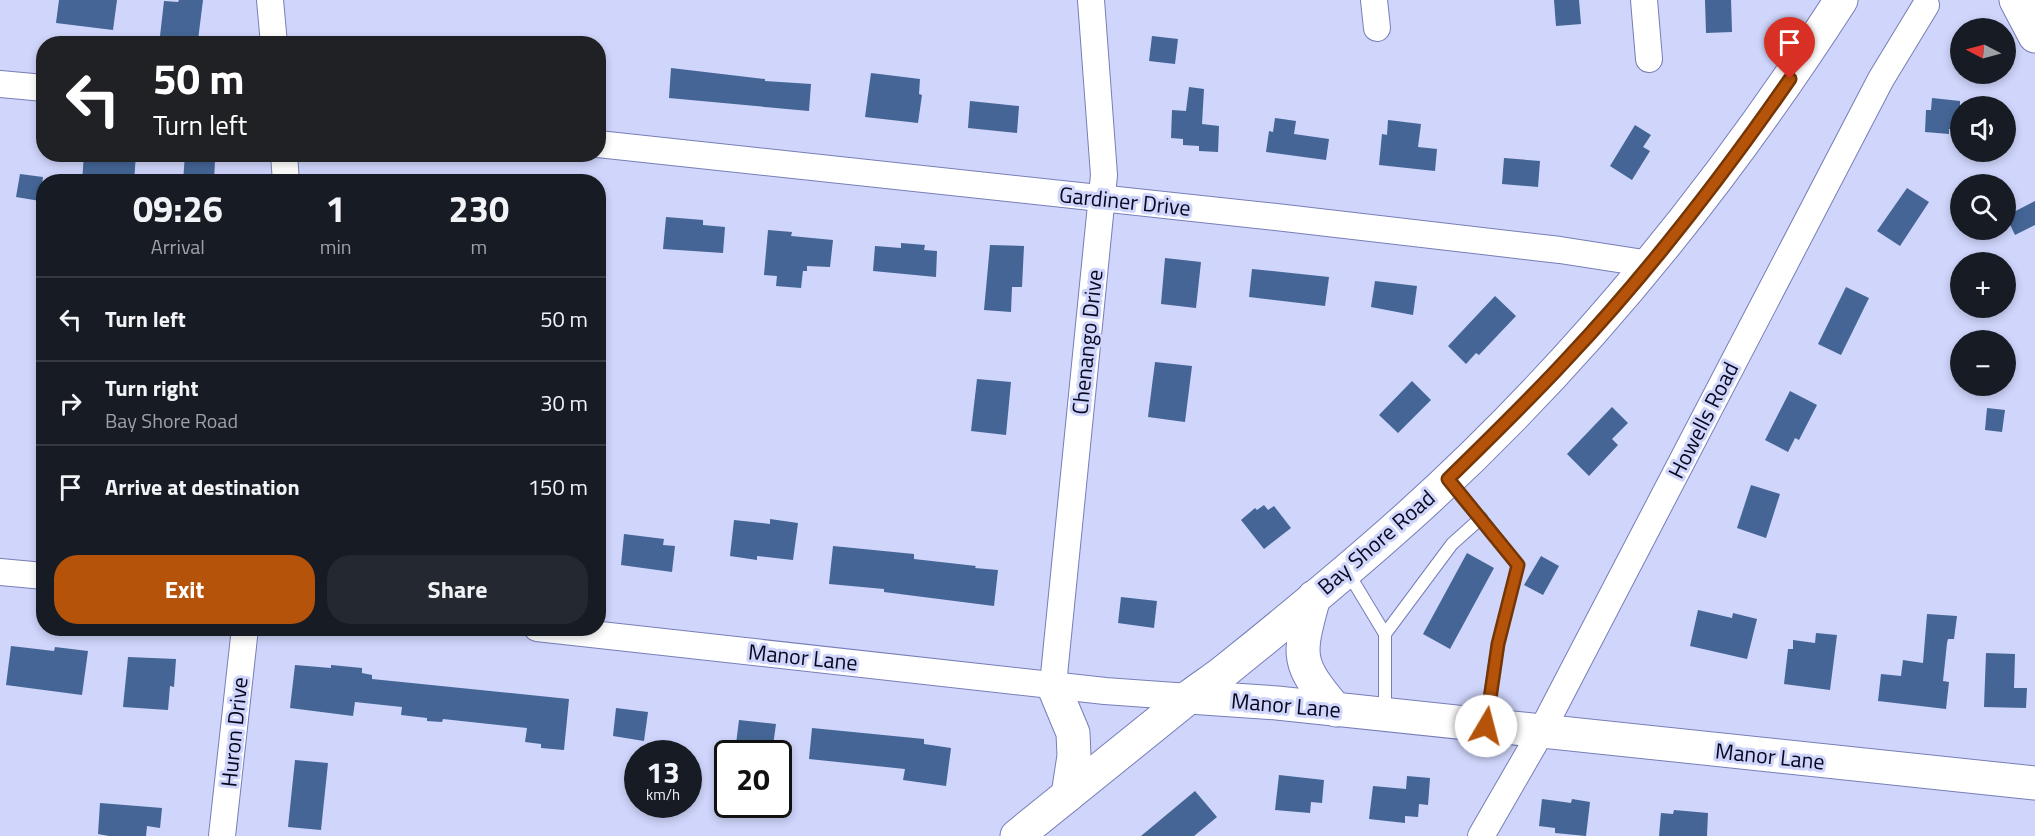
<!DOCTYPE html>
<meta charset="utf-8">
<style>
:root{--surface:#171b24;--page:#242831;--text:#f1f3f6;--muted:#9ea1a6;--line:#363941;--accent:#b45309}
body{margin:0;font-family:"Titillium Web",sans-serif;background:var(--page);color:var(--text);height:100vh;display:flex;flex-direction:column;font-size:22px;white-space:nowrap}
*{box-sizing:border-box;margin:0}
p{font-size:20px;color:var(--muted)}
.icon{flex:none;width:33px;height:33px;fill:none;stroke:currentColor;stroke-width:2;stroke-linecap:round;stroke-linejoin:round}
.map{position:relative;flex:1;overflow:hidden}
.panel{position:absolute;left:36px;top:174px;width:570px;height:462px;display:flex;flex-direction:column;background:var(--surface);border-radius:24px;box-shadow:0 3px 9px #0003}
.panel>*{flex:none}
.hud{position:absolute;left:36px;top:36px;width:570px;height:126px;border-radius:24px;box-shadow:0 3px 9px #0003;background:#202124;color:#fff;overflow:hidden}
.needle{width:39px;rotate:276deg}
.fabs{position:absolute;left:1950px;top:18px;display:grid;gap:12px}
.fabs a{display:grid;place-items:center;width:66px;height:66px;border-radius:50%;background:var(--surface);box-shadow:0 3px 9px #0003;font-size:30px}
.speed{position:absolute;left:624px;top:740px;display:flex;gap:12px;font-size:30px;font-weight:700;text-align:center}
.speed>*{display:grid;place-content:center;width:78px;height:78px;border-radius:50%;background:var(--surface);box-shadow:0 3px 9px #0003;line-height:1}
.speed small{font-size:15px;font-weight:400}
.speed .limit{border:3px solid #111;border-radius:9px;background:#fff;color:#111}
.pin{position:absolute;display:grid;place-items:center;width:51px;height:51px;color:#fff;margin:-62px -26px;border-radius:50% 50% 50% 0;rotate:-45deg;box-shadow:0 0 6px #0007}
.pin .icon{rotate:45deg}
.me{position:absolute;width:66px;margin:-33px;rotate:8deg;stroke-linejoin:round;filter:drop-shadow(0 0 4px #0008)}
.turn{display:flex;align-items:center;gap:21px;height:126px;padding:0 18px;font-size:27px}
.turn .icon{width:78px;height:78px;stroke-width:2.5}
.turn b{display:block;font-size:42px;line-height:51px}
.eta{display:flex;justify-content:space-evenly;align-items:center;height:102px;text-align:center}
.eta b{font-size:36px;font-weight:700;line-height:42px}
.primary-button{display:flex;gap:12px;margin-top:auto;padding:12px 18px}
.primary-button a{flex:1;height:69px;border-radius:24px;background:var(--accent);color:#fff;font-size:24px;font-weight:700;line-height:69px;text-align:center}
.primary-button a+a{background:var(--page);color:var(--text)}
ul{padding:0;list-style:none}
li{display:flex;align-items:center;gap:18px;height:84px;padding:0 18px;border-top:2px solid var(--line)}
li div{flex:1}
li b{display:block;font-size:22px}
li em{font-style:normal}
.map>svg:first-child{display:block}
.building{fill:#446595}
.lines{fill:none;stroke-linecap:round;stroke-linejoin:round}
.lane-casing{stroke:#777eb7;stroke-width:14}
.street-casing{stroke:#777eb7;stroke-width:28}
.secondary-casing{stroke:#777eb7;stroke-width:35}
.lane{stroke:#fff;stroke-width:12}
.street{stroke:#fff;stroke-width:26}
.secondary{stroke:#fff;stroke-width:33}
.route-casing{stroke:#753606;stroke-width:15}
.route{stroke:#b45309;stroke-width:10}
.labels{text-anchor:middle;stroke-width:6;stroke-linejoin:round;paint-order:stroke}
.street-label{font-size:22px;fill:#08091e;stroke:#cfd5fb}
</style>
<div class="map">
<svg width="2035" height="836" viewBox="0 0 2035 836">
<rect width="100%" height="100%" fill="#cfd5fb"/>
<!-- building -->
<g class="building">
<polygon points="59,0 117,0 113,30 56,23"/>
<polygon points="179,0 203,0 198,40 160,36 164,1 178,2"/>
<polygon points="1554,0 1579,0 1581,24 1556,26"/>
<polygon points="1705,0 1731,0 1732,32 1706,33"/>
<polygon points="1152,36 1178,39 1175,64 1149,61"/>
<polygon points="671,68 765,79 765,81 811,84 809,111 669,98"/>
<polygon points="871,73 920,79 919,94 922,95 918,123 865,117"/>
<polygon points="1189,87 1204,89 1202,124 1219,126 1218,152 1199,151 1199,146 1183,145 1183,139 1171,138 1172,110 1186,111"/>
<polygon points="1932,98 1960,101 1960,130 1949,129 1949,134 1925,132 1926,110 1931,110"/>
<polygon points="970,101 1019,106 1017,133 968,128"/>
<polygon points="1275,118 1296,121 1294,134 1329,139 1326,160 1266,152 1269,131 1273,132"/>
<polygon points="1388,120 1421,124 1418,147 1437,149 1435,171 1379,165 1382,134 1387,135"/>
<polygon points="1635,125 1651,135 1643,147 1650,151 1632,180 1610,166"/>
<polygon points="84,154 136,154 134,182 82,182"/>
<polygon points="185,154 205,154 205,160 215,160 214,182 183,182"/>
<polygon points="1504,158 1540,161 1538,187 1502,184"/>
<polygon points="20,174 43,177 40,201 16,197"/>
<polygon points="1907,188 1929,202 1900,246 1877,231"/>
<polygon points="2035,201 2035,225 2015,235 2006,216"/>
<polygon points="666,217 703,220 703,225 725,227 723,253 663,249"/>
<polygon points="768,230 792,232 791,236 833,240 830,267 807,266 807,271 803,271 801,288 776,286 777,276 764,275"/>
<polygon points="901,243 925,245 924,250 937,251 936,277 873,271 875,246 901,248"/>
<polygon points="990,245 1024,246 1022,287 1012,287 1011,312 984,310"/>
<polygon points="1165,258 1201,262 1196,308 1161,304"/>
<polygon points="1252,269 1329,277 1325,306 1249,297"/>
<polygon points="1375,281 1417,286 1413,315 1371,307"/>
<polygon points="1846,287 1869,298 1841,355 1818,344"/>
<polygon points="1495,296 1516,316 1479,355 1476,353 1466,364 1448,346"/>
<polygon points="1155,362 1192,366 1185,422 1148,417"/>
<polygon points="977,379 1011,382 1006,435 971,431"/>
<polygon points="1412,381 1431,400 1398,433 1379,415"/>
<polygon points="1790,391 1817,405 1799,440 1795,438 1788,452 1765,440"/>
<polygon points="1612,407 1628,423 1612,439 1618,445 1589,476 1567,454"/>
<polygon points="1987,408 2005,410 2002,432 1985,430"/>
<polygon points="1751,485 1780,494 1766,538 1737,528"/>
<polygon points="1264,505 1268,510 1274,506 1291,528 1264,549 1241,520 1255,508 1257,510"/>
<polygon points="770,519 798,523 793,560 757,556 757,560 730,556 734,520 770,524"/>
<polygon points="624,534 664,539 663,545 675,546 672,572 621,565"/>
<polygon points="833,546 914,554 914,559 976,566 975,568 998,570 994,606 884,592 884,589 829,584"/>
<polygon points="1467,553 1494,568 1450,649 1423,634"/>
<polygon points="1541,556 1559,566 1543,595 1524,585"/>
<polygon points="1121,597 1157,601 1154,628 1118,623"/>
<polygon points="1698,610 1732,618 1733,613 1757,619 1747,659 1690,646"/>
<polygon points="1927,614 1957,616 1954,639 1948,639 1947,643 1943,681 1949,682 1946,709 1878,701 1881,674 1901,676 1903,660 1923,663"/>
<polygon points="1816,633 1837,635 1830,690 1784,684 1788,649 1793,649 1793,640 1815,643"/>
<polygon points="11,646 54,651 55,647 88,651 82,695 6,685"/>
<polygon points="1986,653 2015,654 2014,688 2027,688 2026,708 1984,707"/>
<polygon points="128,657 176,659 174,687 170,686 168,710 123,707"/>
<polygon points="295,665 331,668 331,665 362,668 362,673 372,675 372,679 569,699 564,750 541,748 541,744 525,742 527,728 443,719 442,722 427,721 427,718 401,715 402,707 355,702 353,716 290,708"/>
<polygon points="616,708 648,712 644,741 613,736"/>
<polygon points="739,720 776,724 772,753 735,752"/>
<polygon points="812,728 924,739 924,744 951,748 946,786 903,780 905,769 809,759"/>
<polygon points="295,760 328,763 321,830 288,827"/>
<polygon points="1279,775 1324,780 1322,803 1311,802 1310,813 1275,810"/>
<polygon points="1407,776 1430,778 1428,805 1419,804 1418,817 1405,816 1405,823 1369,819 1373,786 1406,789"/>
<polygon points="1195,791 1217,817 1194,836 1141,836"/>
<polygon points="1542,799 1571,803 1572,799 1590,802 1586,836 1555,833 1555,828 1539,826"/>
<polygon points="100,803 162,808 160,828 147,826 146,836 109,836 98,834"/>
<polygon points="1674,810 1708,813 1707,836 1659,836 1661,813 1673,814"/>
</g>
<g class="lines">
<defs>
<g id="lane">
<polyline points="1448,480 1518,565 1498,644 1486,724"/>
<polyline points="1347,571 1385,634 1385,714"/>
<polyline points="1385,634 1452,544 1481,518"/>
</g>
<g id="street">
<polyline points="270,0 274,44"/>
<polyline points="1374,0 1377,28"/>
<polyline points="1644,0 1649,59"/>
<polyline points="0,84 44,88"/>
<polyline points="598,144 1276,217 1560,250 1650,264"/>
<polyline points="284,154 286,182"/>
<polyline points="0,572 44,576"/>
<polyline points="537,628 1105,691 1189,697"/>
<polyline points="1053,685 1104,175 1091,0"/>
<polyline points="222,836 245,628"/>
<polyline points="1481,836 1541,732 1881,79 1926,5"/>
</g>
<g id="secondary">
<polyline points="2016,0 2035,36"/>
<path d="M1314,597C1298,656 1295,662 1336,710"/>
<polyline points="1053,685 1073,733 1074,756 1068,795"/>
<polyline points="1189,697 1277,703 2035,783"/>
<path d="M1017,836C1074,790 1131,744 1188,698C1200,688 1214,680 1226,670C1287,621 1349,570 1408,517C1577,365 1718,191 1841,0"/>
</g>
</defs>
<!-- lane casing -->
<use href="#lane" class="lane-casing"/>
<!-- street casing -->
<use href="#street" class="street-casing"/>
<!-- secondary casing -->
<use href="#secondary" class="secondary-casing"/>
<!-- lane -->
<use href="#lane" class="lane"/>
<!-- street -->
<use href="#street" class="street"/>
<!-- secondary -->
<use href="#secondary" class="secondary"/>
</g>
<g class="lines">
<defs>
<path id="route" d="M1486,726L1498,644L1518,565L1448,479C1488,440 1528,401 1566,360C1648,273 1722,177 1790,79"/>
</defs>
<!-- route casing -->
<use href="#route" class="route-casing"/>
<!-- route -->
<use href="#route" class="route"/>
</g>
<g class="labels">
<!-- street labels -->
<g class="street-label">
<text transform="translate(1125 201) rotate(6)" y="8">Gardiner Drive</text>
<text transform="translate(1087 342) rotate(-84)" y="8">Chenango Drive</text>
<text transform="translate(1703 420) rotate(-63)" y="8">Howells Road</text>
<text transform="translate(1376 542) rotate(-41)" y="8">Bay Shore Road</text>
<text transform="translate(803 657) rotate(6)" y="8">Manor Lane</text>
<text transform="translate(1286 705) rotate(5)" y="8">Manor Lane</text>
<text transform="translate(234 732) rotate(-84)" y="8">Huron Drive</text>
<text transform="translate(1770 756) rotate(6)" y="8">Manor Lane</text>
</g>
</g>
</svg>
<div class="fabs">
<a><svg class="needle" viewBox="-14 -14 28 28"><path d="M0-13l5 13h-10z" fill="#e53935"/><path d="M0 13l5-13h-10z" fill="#9ea1a6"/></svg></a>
<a><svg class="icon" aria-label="sound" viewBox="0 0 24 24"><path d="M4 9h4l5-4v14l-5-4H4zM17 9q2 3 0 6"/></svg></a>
<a><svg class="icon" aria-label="search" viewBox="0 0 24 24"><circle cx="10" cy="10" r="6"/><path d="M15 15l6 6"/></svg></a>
<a>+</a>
<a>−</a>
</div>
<div class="speed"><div>13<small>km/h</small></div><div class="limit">20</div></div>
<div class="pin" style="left:1790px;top:79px;background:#d93025"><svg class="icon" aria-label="arrive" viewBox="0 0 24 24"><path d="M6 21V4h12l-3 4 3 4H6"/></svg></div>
<svg class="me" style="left:1486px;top:726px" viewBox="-20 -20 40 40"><circle r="19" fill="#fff"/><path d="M0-13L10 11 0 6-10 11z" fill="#b45309"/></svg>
<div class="hud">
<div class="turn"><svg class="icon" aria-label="left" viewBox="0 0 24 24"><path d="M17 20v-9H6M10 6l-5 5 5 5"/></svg><div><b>50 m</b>Turn left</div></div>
</div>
<section class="panel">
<div class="eta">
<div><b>09:26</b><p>Arrival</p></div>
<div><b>1</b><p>min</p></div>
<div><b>230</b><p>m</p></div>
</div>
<ul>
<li><svg class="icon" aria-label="left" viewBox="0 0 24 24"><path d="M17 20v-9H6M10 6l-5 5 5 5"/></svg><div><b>Turn left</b></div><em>50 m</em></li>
<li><svg class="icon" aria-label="right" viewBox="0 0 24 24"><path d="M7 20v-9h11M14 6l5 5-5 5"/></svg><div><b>Turn right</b><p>Bay Shore Road</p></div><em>30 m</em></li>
<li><svg class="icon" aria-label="arrive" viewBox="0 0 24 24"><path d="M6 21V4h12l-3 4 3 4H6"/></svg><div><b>Arrive at destination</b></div><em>150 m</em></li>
</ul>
<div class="primary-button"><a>Exit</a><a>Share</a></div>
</section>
</div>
